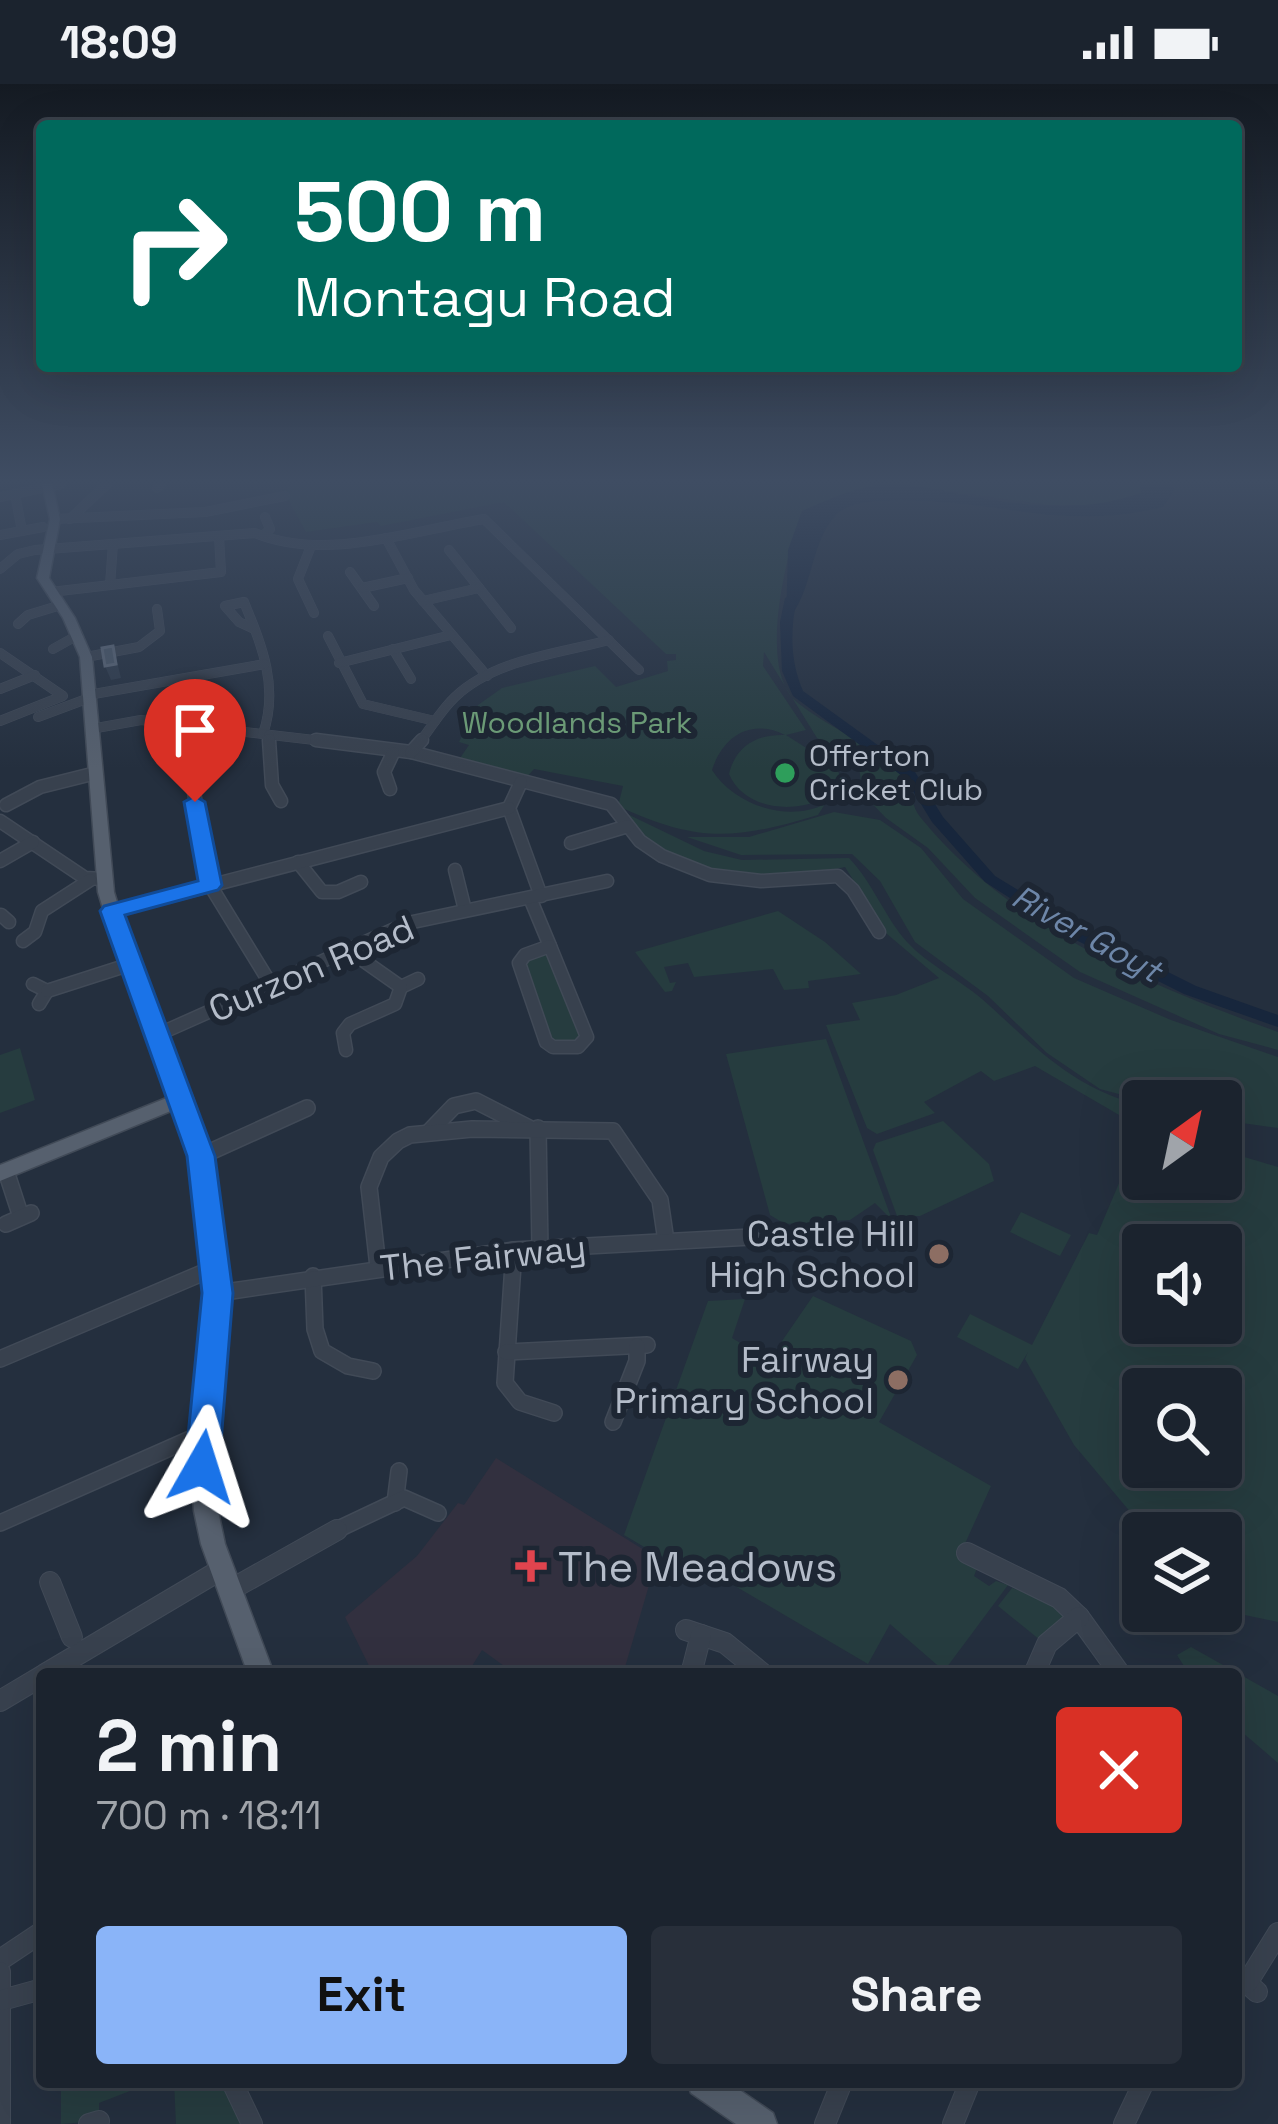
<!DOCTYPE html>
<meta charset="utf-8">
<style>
:root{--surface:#1b232e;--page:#282f3a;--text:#f1f3f6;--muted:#a0a4aa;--line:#39404a;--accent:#8ab4f8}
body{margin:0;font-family:"Space Grotesk",sans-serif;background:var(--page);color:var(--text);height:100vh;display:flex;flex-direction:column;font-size:45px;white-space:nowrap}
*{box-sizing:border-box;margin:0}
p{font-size:39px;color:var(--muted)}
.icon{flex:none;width:66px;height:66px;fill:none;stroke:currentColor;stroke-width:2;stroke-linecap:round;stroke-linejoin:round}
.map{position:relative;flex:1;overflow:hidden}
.sheet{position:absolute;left:36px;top:1584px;width:1206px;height:420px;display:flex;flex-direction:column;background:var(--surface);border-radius:12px;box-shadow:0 12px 48px #0002,0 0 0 3px var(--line)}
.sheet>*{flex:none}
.hud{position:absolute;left:36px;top:36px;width:1206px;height:252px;border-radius:12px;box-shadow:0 12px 48px #0002,0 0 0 3px var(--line);background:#00695c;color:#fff;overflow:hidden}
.needle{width:78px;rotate:33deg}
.fabs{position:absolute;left:1122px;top:996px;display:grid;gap:24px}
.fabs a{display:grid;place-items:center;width:120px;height:120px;border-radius:12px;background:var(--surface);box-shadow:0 12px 48px #0002,0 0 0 3px var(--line);font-size:60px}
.pin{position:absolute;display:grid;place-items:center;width:102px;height:102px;color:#fff;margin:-123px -51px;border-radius:50% 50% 50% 0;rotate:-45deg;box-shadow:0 0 12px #0007}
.pin .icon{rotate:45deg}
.me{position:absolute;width:132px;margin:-66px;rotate:6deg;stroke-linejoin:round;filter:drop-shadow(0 0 9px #0008)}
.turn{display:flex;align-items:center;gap:42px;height:252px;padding:0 60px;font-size:54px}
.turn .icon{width:156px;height:156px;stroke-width:2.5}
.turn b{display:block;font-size:84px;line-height:102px}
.round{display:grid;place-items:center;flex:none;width:126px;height:126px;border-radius:12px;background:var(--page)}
.headline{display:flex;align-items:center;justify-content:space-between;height:204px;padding:0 60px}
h1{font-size:72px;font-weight:700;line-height:90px}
.action{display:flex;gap:24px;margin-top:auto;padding:24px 60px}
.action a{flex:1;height:138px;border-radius:12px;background:var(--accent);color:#111;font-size:48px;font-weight:700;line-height:138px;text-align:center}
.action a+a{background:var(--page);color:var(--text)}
.status{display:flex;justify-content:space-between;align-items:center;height:84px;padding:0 60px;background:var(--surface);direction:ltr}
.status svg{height:33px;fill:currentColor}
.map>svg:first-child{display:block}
.medical{fill:#32303f}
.green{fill:#263c3f;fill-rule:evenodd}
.water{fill:#17263c}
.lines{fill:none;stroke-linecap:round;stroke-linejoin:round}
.river{fill:#17263c;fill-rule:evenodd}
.minor-far3-casing{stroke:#414a57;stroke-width:10}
.minor-far2-casing{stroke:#414a57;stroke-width:15}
.minor-far1-casing{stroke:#414a57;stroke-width:18}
.minor-casing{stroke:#414a57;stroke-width:22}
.major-casing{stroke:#414a57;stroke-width:3}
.minor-far3{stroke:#38414e;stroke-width:9}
.minor-far2{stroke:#38414e;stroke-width:12}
.minor-far1{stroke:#38414e;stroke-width:15}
.minor{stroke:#38414e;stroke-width:20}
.major{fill:#56606e;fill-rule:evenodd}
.shaded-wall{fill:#2f3b4b}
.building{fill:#4b5868;stroke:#5c6777;stroke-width:3}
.route{fill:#1a73e8;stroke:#114b97;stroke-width:3}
.leisure-dot{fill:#2e9e5b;stroke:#1d2633;stroke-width:4.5}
.education-dot{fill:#8d6e63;stroke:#1d2633;stroke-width:4.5}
.health-dot{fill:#e0444e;stroke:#1d2633;stroke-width:4.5}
.labels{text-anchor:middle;stroke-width:12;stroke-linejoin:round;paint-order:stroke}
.far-park-label{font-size:30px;fill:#6b9a76;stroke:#1d2633}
.far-poi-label{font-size:30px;fill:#b4bcc9;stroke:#1d2633;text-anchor:start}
.far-water-label{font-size:33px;font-style:italic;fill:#6d86a8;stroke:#1d2633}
.street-label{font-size:36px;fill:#b4bcc9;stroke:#1d2633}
.poi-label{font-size:36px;fill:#b4bcc9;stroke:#1d2633;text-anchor:end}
.near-poi-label{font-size:42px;fill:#b4bcc9;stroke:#1d2633;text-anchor:start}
</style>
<div class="status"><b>18:09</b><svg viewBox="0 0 49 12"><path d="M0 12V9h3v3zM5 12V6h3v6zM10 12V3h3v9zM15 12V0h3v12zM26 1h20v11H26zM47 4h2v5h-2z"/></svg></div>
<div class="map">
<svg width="1278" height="2040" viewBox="0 0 1278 2040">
<rect width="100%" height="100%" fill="#242f3e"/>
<!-- medical -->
<polygon class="medical" points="496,1374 657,1474 623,1590 515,1590 482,1566 467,1590 373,1590 345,1533 417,1472 458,1419 464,1421"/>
<!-- green -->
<g class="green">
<path d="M291,400H1140L1142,409L1096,421H1049L907,401H877L802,427C787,469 756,586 798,619C830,645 876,661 902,693C912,705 911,723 921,734C1011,844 1148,901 1278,948V966L1219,950L1080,888L975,814L928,764L886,734L862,709L860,689L848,671L817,654L764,568L763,582L806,646L786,651L836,683L843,698C818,732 747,733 729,690C736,661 758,650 785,651C751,634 723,652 712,686C734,721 788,739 825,720L818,731C735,756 697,759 618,722L623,702L534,685L526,694L456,680L469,661L459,658L478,621L502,604L595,582L616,603L668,587L667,577L676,576V570H666L504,418L381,442L377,438L306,448L285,410Z"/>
<path d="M617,725L704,767L742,776L849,774C873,799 884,832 907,858C928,881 959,895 982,915C1036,963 1070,1003 1143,1022V1038L1126,1035L1035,982L994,997L981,987L924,1018L935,1029L877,1050L867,1044L826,941L860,936L852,919L896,911L939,894L887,850L845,783L769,799L703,784L643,755Z"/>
<polygon points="834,728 880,736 921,764 963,815 1074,894 1171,936 1278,973 1278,1044 1221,1036 1221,1017 1145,1017 1100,1005 1047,969 988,912 915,858 880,797 852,770 741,771 687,753 749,753"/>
<polygon points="778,827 825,858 861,890 808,897 809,904 784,906 773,885 694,893 688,879 664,883 670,899 676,898 672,907 665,908 635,868"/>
<polygon points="552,861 585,956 553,963 521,874"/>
<polygon points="826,955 892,1136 875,1119 850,1136 785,1140 770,1131 726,970"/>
<polygon points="20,964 35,1016 0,1029 0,971"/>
<polygon points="943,1037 989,1080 994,1097 920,1132 897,1132 873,1066 876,1059"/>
<path d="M1143,1065V1095H1221V1066L1278,1083V1538L1240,1530L1221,1517V1449H1148L1074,1361L1025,1275L1028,1268L1018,1285L957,1253L970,1230L1032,1261L1089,1149L1097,1151L1125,1085ZM1221,1161V1239H1143V1161ZM1221,1305V1383H1143V1305Z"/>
<polygon points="1021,1128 1071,1151 1060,1172 1010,1148"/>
<polygon points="813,1212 911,1257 917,1271 879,1338 991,1402 959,1473 977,1484 974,1492 989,1502 996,1497 1008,1501 944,1587 890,1540 868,1580 735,1502 656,1470 624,1451 708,1217 745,1215 732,1254 769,1276"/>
<polygon points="1012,1504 1047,1516 1065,1532 1040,1556 998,1522"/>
<polygon points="1191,1563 1278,1612 1278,1679 1236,1643 1236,1590 1189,1590 1177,1571"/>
<polygon points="61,1998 130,1998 130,2007 99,2019 99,2037 61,2040"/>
<polygon points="174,1998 232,1998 252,2040 176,2040"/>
</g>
<!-- water -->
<path class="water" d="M1140,400H1169L1175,405L1163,423C1127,432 1091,434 1053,431C1010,428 865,399 836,431C809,460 814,508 786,538L788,466L802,427C825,417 848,406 873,402C908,397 941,407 975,413C1029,423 1089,428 1141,409Z"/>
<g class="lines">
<!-- river -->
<path class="river" d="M791,511L797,514C790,546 790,577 803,607L915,688L943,733L995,792L1084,846L1196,902L1278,931V943L1184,910L1072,854L985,798L932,738L905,694L793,612L782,587L780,538L785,514Z"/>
<defs>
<g id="minor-far3">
<polyline points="157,404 161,400"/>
<polyline points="15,410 22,447"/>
<polyline points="0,413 61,400"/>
<polyline points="265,433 270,445 265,450"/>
<polyline points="55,435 205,428 285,412"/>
<polyline points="70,435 107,400"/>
<polyline points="0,451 43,443"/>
<polyline points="386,454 414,506 487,592"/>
<polyline points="311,462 298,495 314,529"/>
<polyline points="449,466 511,544"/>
<path d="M0,485L18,470L35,466L255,449C325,478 411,447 484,435L639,586"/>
<polyline points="350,488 374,522"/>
<polyline points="110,501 113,460"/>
<polyline points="362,504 408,494"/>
<polyline points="51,508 221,488 219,452"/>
<polyline points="423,517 479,504"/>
<polyline points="18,540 28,531 61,521"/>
<path d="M254,545L239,538L225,522L244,518C262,562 279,603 263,650"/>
<polyline points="328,552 363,620 435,637"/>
<polyline points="53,565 78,551"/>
<polyline points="393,565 411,595"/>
<polyline points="0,569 63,612 0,637"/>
<polyline points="86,573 139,563 160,547 157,525"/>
<polyline points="339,579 451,551"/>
<polyline points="0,605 35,591"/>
<polyline points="88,611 265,580"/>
<polyline points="38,633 89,614"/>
<polyline points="91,645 141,636 340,659"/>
<polyline points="269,651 269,659"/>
<polyline points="195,659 200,642"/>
<path d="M419,659C431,644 441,626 455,613C495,575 558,570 609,556"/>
</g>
<g id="minor-far2">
<polyline points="196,656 189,679 210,801 270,899"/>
<polyline points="269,656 272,701 281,717"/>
<polyline points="316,656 411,668 611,720 640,757 662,772 710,791 761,797 838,792 853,806 879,848"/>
<polyline points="411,668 422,656"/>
<polyline points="521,698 509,724 541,812"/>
<polyline points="390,705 384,688 393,669"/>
<polyline points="6,721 40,703 96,689"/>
<polyline points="0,737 85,794 104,795"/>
<polyline points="571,759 628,742"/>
<polyline points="0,777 33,758"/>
<polyline points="298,778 322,808 338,808 361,798"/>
<polyline points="455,786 465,826"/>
<polyline points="530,814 550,862"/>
<polyline points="112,827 509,724"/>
<polyline points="1,831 9,838"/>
<polyline points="23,857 35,848 42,827 90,796"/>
<polygon points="550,862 587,953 578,963 553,963 546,958 519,879 525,871"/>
<polyline points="33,900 47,907 39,920"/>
<polyline points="401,903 418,895"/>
<polyline points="47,907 128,881"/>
<polyline points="159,950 408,839 607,797"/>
<polyline points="346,966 343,949 350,940 395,920 401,903 347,865"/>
</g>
<g id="minor-far1">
<polyline points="538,1044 540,1165"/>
<polyline points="429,1048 454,1022 476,1017 529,1044"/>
<polyline points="201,1072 307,1024"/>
<polyline points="6,1087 21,1133"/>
<polyline points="6,1140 31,1129"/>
<polyline points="514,1166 505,1299 520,1318 554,1329"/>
<polyline points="378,1183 369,1103 381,1073 398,1057 410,1051 472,1045 613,1047 660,1116 666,1157"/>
<polyline points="313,1192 315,1245 322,1267 348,1282 373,1287"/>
<polyline points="218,1209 514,1166 751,1153"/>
<polyline points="506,1268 647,1261"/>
<polyline points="0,1275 214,1184"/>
<polyline points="613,1338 637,1277 637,1262"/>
<polyline points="395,1419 399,1387"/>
<polyline points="0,1439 206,1348"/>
<polyline points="330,1449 404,1414 438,1429"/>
</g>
<g id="minor">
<polyline points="967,1469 1059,1514 1079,1533 1120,1590"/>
<polyline points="50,1498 72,1553"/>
<polyline points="230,1506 337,1446"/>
<polyline points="686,1546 725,1559 763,1590"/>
<polyline points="45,1590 222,1485"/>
<polyline points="691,1590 701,1551"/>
<polyline points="1034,1590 1047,1560 1079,1533"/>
<polyline points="0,1617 42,1592"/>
<polyline points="0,1876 42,1848"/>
<polyline points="0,1888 0,2040"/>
<polyline points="1237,1890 1257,1908"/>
<polyline points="1247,1899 1278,1849"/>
<polyline points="2,1916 42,1905"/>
<polyline points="232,1998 252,2040"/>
<polyline points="89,2040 99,2037"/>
<polyline points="825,2040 842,1998"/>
<polyline points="953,2040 970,1998"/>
<polyline points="1124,2040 1144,1998"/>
</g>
<g id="major">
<polygon points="42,400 52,400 60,435 49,494 75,534 92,573 114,808 136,881 193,1014 210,1072 228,1209 213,1383 218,1427 225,1460 274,1590 248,1590 201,1460 194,1427 191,1383 208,1209 192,1072 178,1024 0,1097 0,1081 174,1011 120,881 98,808 80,573 63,534 37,494 50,435"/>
<polygon points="687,1998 728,1998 773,2029 777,2040 736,2040 691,2009"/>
</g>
</defs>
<!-- minor-far3 casing -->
<use href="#minor-far3" class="minor-far3-casing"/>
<!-- minor-far2 casing -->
<use href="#minor-far2" class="minor-far2-casing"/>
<!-- minor-far1 casing -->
<use href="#minor-far1" class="minor-far1-casing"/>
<!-- minor casing -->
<use href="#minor" class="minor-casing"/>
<!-- major casing -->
<use href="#major" class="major-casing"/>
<!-- minor-far3 -->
<use href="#minor-far3" class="minor-far3"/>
<!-- minor-far2 -->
<use href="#minor-far2" class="minor-far2"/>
<!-- minor-far1 -->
<use href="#minor-far1" class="minor-far1"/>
<!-- minor -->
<use href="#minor" class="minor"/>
<!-- major -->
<use href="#major" class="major"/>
</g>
<!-- shaded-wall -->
<polygon class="shaded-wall" points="113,562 121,594 111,596 105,582"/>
<!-- building -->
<polygon class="building" points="113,562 116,580 105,582 102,564"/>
<!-- sky -->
<linearGradient id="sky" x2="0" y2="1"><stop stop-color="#141a22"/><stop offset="0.58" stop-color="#3f4d63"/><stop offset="1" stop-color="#3f4d63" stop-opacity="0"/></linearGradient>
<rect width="1278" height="685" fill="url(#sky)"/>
<!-- route -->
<polygon class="route" points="195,712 205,718 222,801 218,806 125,831 215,1072 233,1209 219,1383 214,1395 202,1400 190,1395 185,1383 202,1209 187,1072 100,827 104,822 198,797 184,718"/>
<!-- markers -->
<circle class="leisure-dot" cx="785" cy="689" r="12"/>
<g class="education-dot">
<circle cx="939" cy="1170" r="12"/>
<circle cx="898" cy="1296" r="12"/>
</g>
<path class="health-dot" d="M525 1464h12v12h12v12h-12v12h-12v-12h-12v-12h12z"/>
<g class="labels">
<!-- far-park labels -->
<g class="far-park-label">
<text x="577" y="649">Woodlands Park</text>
</g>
<!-- far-poi labels -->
<g class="far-poi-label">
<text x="809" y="682">Offerton<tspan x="809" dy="34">Cricket Club</tspan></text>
</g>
<!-- far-water labels -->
<g class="far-water-label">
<text transform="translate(1087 849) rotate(29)" y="12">River Goyt</text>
</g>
<!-- street labels -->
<g class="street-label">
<text transform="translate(311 884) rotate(-23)" y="13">Curzon Road</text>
<text transform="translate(483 1173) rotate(-6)" y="13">The Fairway</text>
</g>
<!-- poi labels -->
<g class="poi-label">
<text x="915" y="1162">Castle Hill<tspan x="915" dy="41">High School</tspan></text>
<text x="874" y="1288">Fairway<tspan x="874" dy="41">Primary School</tspan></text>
</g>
<!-- near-poi labels -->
<g class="near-poi-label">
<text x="558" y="1497">The Meadows</text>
</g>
</g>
</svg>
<div class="fabs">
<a><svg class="needle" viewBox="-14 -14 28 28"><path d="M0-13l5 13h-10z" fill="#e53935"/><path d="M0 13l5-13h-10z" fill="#a0a4aa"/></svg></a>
<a><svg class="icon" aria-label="sound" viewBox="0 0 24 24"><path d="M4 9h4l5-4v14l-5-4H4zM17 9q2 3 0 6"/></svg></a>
<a><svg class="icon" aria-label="search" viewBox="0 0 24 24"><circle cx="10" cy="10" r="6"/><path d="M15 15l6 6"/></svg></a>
<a><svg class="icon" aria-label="layers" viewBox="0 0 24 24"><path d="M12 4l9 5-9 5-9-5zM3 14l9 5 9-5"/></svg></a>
</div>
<div class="pin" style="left:195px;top:718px;background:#d93025"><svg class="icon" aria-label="arrive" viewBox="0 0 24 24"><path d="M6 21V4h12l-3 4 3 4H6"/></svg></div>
<svg class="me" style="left:202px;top:1383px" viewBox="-20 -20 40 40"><path d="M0-17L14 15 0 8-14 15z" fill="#1a73e8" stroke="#fff" stroke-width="4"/></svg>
<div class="hud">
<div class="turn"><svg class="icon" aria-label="right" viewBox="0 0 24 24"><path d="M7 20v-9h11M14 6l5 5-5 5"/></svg><div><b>500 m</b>Montagu Road</div></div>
</div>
<section class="sheet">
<div class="headline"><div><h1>2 min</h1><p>700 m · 18:11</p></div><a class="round" style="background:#d93025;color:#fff"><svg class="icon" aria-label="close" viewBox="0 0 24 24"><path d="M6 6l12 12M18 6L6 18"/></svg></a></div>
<div class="action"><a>Exit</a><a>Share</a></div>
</section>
</div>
